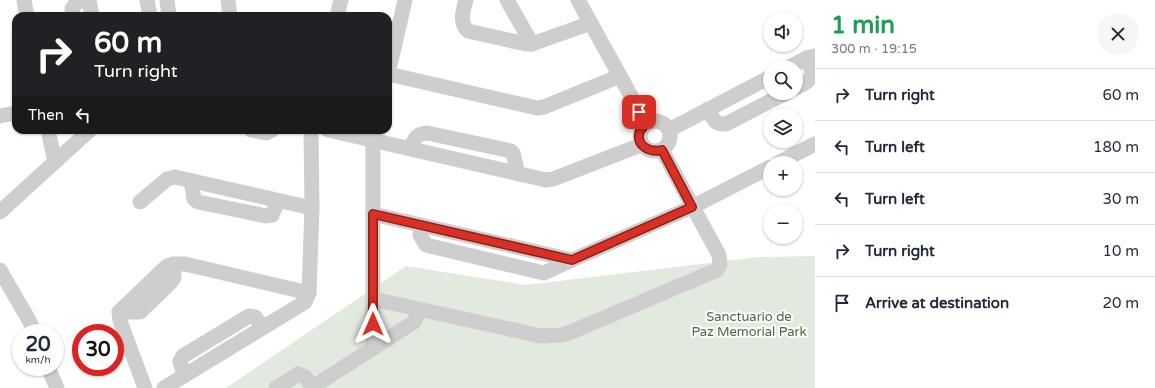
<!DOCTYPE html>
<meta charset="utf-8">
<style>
:root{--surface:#fff;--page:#f6f6f7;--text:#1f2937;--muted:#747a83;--line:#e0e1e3}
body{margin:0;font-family:"Varela Round",sans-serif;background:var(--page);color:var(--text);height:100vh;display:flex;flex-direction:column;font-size:15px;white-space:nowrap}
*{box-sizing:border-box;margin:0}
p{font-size:13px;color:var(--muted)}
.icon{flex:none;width:22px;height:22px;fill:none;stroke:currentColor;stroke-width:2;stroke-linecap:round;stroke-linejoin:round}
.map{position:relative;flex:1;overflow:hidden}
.side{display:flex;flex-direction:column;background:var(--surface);width:340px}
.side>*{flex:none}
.top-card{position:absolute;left:12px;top:12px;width:380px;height:122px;border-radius:12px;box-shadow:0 1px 3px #0004;background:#202124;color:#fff;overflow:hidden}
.fabs{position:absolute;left:763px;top:12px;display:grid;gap:8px}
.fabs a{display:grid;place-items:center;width:40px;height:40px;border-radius:50%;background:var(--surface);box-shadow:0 1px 3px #0004;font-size:20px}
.speed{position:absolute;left:12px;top:324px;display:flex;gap:8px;font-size:20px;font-weight:700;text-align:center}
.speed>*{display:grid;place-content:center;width:52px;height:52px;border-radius:50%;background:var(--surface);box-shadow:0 1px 3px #0004;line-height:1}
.speed small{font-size:10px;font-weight:400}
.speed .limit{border:6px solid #d22;background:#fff;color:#111}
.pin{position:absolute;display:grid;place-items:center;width:34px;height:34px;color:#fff;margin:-17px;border-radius:8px;box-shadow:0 2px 6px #0006}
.me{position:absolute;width:44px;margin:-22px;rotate:0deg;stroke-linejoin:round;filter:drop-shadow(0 0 3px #0008)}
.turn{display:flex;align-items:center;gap:14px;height:84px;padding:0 16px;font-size:18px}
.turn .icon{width:52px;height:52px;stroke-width:2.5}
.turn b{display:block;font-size:28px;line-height:34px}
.then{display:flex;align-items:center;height:38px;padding:0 16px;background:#0003;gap:8px;font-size:15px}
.round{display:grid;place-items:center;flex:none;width:42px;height:42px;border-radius:21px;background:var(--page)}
.headline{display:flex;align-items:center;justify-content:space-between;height:68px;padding:0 16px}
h1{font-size:24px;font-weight:800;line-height:30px;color:#1e9e55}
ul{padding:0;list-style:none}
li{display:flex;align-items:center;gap:12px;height:52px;padding:0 16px;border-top:1px solid var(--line)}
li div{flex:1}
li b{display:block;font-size:15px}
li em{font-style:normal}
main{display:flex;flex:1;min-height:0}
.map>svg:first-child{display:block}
.green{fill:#e2e9de}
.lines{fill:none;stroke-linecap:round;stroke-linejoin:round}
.minor{stroke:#cecece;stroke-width:15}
.route-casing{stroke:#8d1f18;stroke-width:10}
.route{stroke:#d93025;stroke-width:7}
.labels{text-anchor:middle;stroke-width:4;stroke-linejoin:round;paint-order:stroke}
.park-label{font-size:13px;fill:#4f6843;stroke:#fff}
</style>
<main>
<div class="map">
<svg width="815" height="388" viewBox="0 0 815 388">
<rect width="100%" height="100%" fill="#fff"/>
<!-- green -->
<polygon class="green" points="815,256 815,388 226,388 406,266 526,285 759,257"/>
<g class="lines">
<!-- minor -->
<g class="minor">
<polyline points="24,0 27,16"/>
<polyline points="89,0 92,16"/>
<polyline points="147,0 150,16"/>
<polyline points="167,0 169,16"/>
<polyline points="228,0 230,16"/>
<path d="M466,0C463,10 459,23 468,31L526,44H532L591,23"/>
<polyline points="507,0 532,44"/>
<polyline points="578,0 646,123"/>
<polyline points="73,16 72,9 76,3 85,0"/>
<polyline points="337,16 341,0"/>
<polyline points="789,67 807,58 815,56"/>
<polyline points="388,74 537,108 544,107 620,76"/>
<polyline points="388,74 405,0"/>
<path d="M796,88C814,79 814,76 807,58"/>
<path d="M708,109C713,118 714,125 726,124L786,93"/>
<polyline points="0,116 16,113"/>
<circle cx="655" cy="136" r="15"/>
<polyline points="48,130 55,162"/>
<polyline points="251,130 266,133 272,130"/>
<polyline points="328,130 546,180 553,179 641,145"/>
<polyline points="669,130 770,77"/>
<path d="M410,149C415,139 415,134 427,133L511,151L513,153L518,174"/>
<polyline points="778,163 815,144"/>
<polyline points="191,181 194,199 198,202 266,216 272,215 278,201"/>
<polyline points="140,202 167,179 175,177 312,208"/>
<polyline points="0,212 90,130"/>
<polyline points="373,214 572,260 692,207 770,167"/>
<polyline points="422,225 420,235 426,245 544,273 572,260"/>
<polyline points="0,270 30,322 34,333"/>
<polyline points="373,299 541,336 561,335 571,332 717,270 720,265 719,255 662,150"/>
<polyline points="119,312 140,312 171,282 174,278 173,264"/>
<polyline points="373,348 373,140 375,130"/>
<polyline points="48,367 57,388"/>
<polyline points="184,376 180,361 183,356 249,316 255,317 263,327"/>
<polyline points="145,388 120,321 119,312 167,266 173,264 185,264 309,293"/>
<polyline points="164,388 305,302 309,293 312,208 311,130"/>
<polyline points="276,388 298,374 304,376 313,387"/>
<polyline points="311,388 414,322 420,310"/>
</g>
</g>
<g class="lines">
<defs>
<path id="route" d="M373,324V214L572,260L692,207L662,150C650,153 635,146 640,131C641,129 644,126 646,123L639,112"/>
</defs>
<!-- route casing -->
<use href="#route" class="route-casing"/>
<!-- route -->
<use href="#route" class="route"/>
</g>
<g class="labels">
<!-- park labels -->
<g class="park-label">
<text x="749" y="321">Sanctuario de<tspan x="749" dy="15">Paz Memorial Park</tspan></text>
</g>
</g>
</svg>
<div class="fabs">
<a><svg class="icon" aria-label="sound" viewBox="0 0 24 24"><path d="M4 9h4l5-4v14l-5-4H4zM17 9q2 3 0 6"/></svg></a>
<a><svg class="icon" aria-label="search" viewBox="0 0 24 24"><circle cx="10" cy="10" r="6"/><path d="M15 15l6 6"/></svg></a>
<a><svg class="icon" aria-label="layers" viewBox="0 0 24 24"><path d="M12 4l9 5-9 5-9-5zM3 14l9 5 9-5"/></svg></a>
<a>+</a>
<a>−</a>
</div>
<div class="speed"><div>20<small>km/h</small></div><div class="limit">30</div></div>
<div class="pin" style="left:639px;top:112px;background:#d93025"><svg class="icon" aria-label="arrive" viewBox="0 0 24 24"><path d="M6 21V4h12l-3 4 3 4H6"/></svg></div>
<svg class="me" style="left:373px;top:324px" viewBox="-20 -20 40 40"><path d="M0-17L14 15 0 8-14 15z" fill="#d93025" stroke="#fff" stroke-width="4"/></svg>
<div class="top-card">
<div class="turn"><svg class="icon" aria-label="right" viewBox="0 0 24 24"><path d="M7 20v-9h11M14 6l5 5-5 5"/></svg><div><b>60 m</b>Turn right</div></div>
<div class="then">Then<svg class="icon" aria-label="left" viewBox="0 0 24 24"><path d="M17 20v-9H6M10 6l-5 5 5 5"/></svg></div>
</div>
</div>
<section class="side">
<div class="headline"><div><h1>1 min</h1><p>300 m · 19:15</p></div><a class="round"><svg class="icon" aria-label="close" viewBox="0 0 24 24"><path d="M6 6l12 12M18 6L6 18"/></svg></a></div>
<ul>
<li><svg class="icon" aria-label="right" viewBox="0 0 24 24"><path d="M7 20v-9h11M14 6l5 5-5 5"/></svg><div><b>Turn right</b></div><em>60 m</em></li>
<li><svg class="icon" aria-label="left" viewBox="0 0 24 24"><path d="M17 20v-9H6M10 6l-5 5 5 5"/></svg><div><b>Turn left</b></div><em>180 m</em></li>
<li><svg class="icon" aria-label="left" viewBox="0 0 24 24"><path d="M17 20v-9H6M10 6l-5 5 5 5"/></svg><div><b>Turn left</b></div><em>30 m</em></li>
<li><svg class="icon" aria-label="right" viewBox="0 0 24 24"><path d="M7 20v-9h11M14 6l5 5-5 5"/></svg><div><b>Turn right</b></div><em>10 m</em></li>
<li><svg class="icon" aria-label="arrive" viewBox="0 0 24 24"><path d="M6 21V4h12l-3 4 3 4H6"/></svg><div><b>Arrive at destination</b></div><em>20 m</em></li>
</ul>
</section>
</main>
